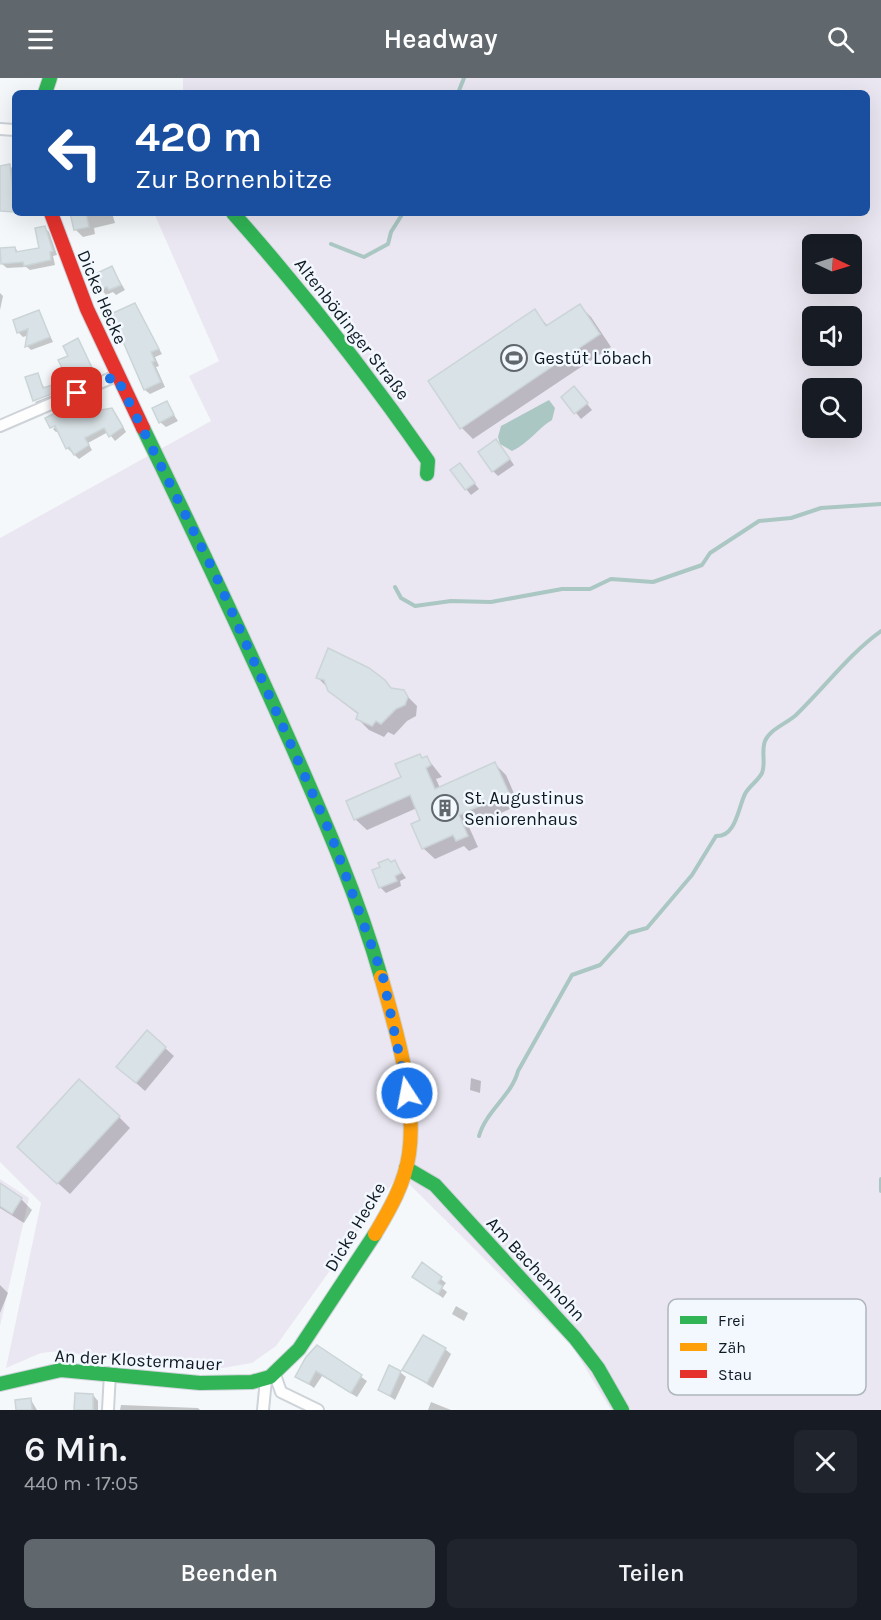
<!DOCTYPE html>
<html lang="de">
<meta charset="utf-8">
<style>
:root{--surface:#171b24;--page:#20242c;--text:#f1f3f6;--muted:#9ea1a6;--accent:#60686e}
body{margin:0;font-family:Karla,sans-serif;background:var(--page);color:var(--text);height:100vh;display:flex;flex-direction:column;font-size:22px;white-space:nowrap}
*{box-sizing:border-box;margin:0}
p{font-size:20px;color:var(--muted)}
.icon{flex:none;width:33px;height:33px;fill:none;stroke:currentColor;stroke-width:2;stroke-linecap:round;stroke-linejoin:round}
.map{position:relative;height:1332px;overflow:hidden}
.panel{display:flex;flex-direction:column;background:var(--surface);flex:1}
.panel>*{flex:none}
.top-card{position:absolute;left:12px;top:12px;width:858px;height:126px;border-radius:9px;box-shadow:0 6px 24px #0002;background:#1a4fa0;color:#fff;overflow:hidden}
.needle{width:39px;rotate:94deg}
.fabs{position:absolute;left:802px;top:156px;display:grid;gap:12px}
.fabs a{display:grid;place-items:center;width:60px;height:60px;border-radius:9px;background:var(--surface);box-shadow:0 6px 24px #0002;font-size:30px}
.pin{position:absolute;display:grid;place-items:center;width:51px;height:51px;color:#fff;margin:-26px;border-radius:12px;box-shadow:0 3px 9px #0006}
.me{position:absolute;width:66px;margin:-33px;rotate:349deg;stroke-linejoin:round;filter:drop-shadow(0 0 4px #0008)}
.turn{display:flex;align-items:center;gap:21px;height:126px;padding:0 24px;font-size:27px}
.turn .icon{width:78px;height:78px;stroke-width:2.5}
.turn b{display:block;font-size:42px;line-height:51px}
.round{display:grid;place-items:center;flex:none;width:63px;height:63px;border-radius:9px;background:var(--page)}
.head{display:flex;align-items:center;justify-content:space-between;height:102px;padding:0 24px}
h1{font-size:36px;font-weight:600;line-height:45px}
.action{display:flex;gap:12px;margin-top:auto;padding:12px 24px}
.action a{flex:1;height:69px;border-radius:9px;background:var(--accent);color:#fff;font-size:24px;font-weight:600;line-height:69px;text-align:center}
.action a+a{background:var(--page);color:var(--text)}
header{display:flex;justify-content:space-between;align-items:center;height:78px;padding:0 24px;background:var(--accent);color:#fff;font-size:27px;font-weight:600}
.map>svg:first-child{display:block}
.green{fill:#eae7f2;fill-rule:evenodd}
.water{fill:#abc7c3}
.shadow{fill:#0003}
.lines{fill:none;stroke-linecap:round;stroke-linejoin:round}
.stream{stroke:#abc7c3;stroke-width:4}
.building{fill:#d9e2e6;stroke:#cbd5d8;stroke-width:1.5}
.street-casing{stroke:#cdd3d9;stroke-width:14}
.fast-casing{stroke:#cdd3d9;stroke-width:16}
.slow-casing{stroke:#cdd3d9;stroke-width:16}
.jam-casing{stroke:#cdd3d9;stroke-width:16}
.street{stroke:#fefefe;stroke-width:10}
.fast{stroke:#30b455;stroke-width:14}
.slow{stroke:#ff9f0a;stroke-width:14}
.jam{stroke:#e5322d;stroke-width:14}
.route{stroke:#1a73e8;stroke-width:10;stroke-dasharray:0 18}
.labels{text-anchor:middle;stroke-width:5;stroke-linejoin:round;paint-order:stroke}
.street-label{font-size:18px;fill:#0f1a23;stroke:#f2f8fd}
.poi-label{font-size:18px;fill:#0f1a23;stroke:#f2f8fd;text-anchor:start}
.key{fill:#f2f8fd;stroke:#aeb5bc;stroke-width:1.5}
.key-label{font-size:16px;fill:#0f1a23}
</style>
<header><svg class="icon" aria-label="menu" viewBox="0 0 24 24"><path d="M4 6h16M4 12h16M4 18h16"/></svg>Headway<svg class="icon" aria-label="search" viewBox="0 0 24 24"><circle cx="10" cy="10" r="6"/><path d="M15 15l6 6"/></svg></header>
<div class="map">
<svg width="881" height="1332" viewBox="0 0 881 1332">
<rect width="100%" height="100%" fill="#f5f8fa"/>
<!-- green -->
<g class="green">
<path d="M183,0H881V1332H611L572,1268L399,1096L276,1268L252,1285L223,1290L115,1282L60,1273L41,1275L6,1290L41,1125L0,1084V460L211,343L189,298L219,283L154,135H867V15H183ZM262,156L345,254V255L333,257L255,172ZM813,166H852V206H813ZM813,238H852V278H813ZM813,310H852V350H813Z"/>
<polygon points="0,1101 29,1120 0,1248"/>
</g>
<!-- water -->
<path class="water" d="M549,322L555,330L552,342C537,351 529,365 512,373L500,366L498,359L501,348Z"/>
<!-- shadow -->
<g class="shadow">
<polygon points="10,88 15,93 15,122 0,118 0,90"/>
<polygon points="72,135 112,135 115,145 94,150 95,156 83,159 76,152"/>
<polygon points="45,150 49,154 57,177 53,178 55,187 30,192 26,189 7,190 2,186 15,170 19,175 41,171"/>
<polygon points="112,190 125,212 116,217 113,214 106,217 101,211"/>
<polygon points="0,215 3,218 0,232"/>
<polygon points="134,227 162,276 155,279 159,288 156,289 165,309 150,316 145,312 113,236"/>
<polygon points="580,228 591,239 611,269 473,361 462,350 534,233 549,249"/>
<polygon points="39,234 53,264 31,272 27,268 29,257 23,259 18,254"/>
<polygon points="78,262 96,297 87,302 90,307 39,327 35,324 81,306 80,304 33,321 37,296 45,311 70,303"/>
<polygon points="579,316 592,332 581,341 563,319"/>
<polygon points="93,318 103,333 112,332 116,336 126,354 115,363 108,354 88,365 92,372 79,381 67,370 59,353 56,354 53,351"/>
<polygon points="166,325 178,343 166,349 160,344"/>
<polygon points="501,368 514,387 498,398 493,393"/>
<polygon points="460,387 479,411 471,417 466,411"/>
<polygon points="318,600 394,617 400,611 417,628 416,638 407,643 394,657 388,654 384,659 369,652 358,641 359,637 342,624"/>
<polygon points="427,680 442,699 436,701 440,710 495,686 506,697 519,727 469,749 478,769 469,773 464,768 435,781 423,770 422,743 417,730 367,752 355,741"/>
<polygon points="394,784 406,800 400,803 401,808 386,815 380,809"/>
<polygon points="165,970 174,978 145,1013 127,997"/>
<polygon points="471,1000 481,1003 480,1015 470,1012"/>
<polygon points="119,1039 130,1050 70,1116 31,1081"/>
<polygon points="0,1107 21,1121 32,1132 24,1145 0,1130"/>
<polygon points="441,1201 446,1205 442,1210 447,1214 443,1220 419,1203"/>
<polygon points="0,1207 8,1215 0,1235"/>
<polygon points="456,1228 468,1235 464,1243 452,1236"/>
<polygon points="317,1269 367,1303 357,1319 322,1298 314,1310 297,1298"/>
<polygon points="445,1271 451,1276 433,1310 403,1291"/>
<polygon points="400,1294 406,1299 395,1322 380,1312"/>
<polygon points="93,1317 98,1323 98,1332 76,1332"/>
<polygon points="31,1322 37,1332 17,1332"/>
<polygon points="431,1324 451,1332 428,1332"/>
<polygon points="121,1327 198,1330 200,1332 120,1332"/>
</g>
<g class="lines">
<!-- stream -->
<g class="stream">
<polyline points="458,15 464,0"/>
<polyline points="331,166 364,179 388,166 391,154 403,135"/>
<polyline points="395,509 401,520 415,528 451,523 491,524 562,511 590,511 611,501 653,504 702,487 710,475 759,443 791,440 821,430 881,426"/>
<path d="M479,1058C486,1033 512,1017 518,993L572,897L600,887L629,855L647,850L692,797L716,758C736,759 738,730 745,716C749,708 758,703 762,695C766,685 761,673 765,663C770,651 786,646 796,637C825,609 849,576 881,553"/>
<polyline points="881,1101 881,1113"/>
</g>
</g>
<!-- building -->
<g class="building">
<polygon points="10,86 15,134 0,133 0,88"/>
<polygon points="70,135 86,135 89,149 74,152"/>
<polygon points="45,148 53,173 50,174 51,182 24,188 23,184 1,186 0,170 15,169 16,174 39,170 35,150"/>
<polygon points="112,188 121,207 109,212 107,209 100,212 93,197"/>
<polygon points="135,225 159,271 151,274 155,283 152,284 161,304 144,312 111,236"/>
<polygon points="580,226 600,256 460,351 428,303 535,231 546,248"/>
<polygon points="39,232 50,259 25,269 28,251 17,255 13,242"/>
<polygon points="78,260 93,292 83,297 86,303 33,323 25,299 38,295 43,310 68,302 58,282 68,278 63,268"/>
<polygon points="574,308 588,325 574,336 561,319"/>
<polygon points="93,316 101,332 112,330 123,349 109,359 104,350 85,360 89,367 74,377 69,369 66,371 55,348 50,350 45,340"/>
<polygon points="167,323 174,337 159,345 152,330"/>
<polygon points="496,361 510,381 492,394 478,374"/>
<polygon points="460,385 475,405 465,412 450,392"/>
<polygon points="328,570 369,590 385,602 391,610 404,612 408,619 405,627 396,631 381,646 376,643 372,648 356,641 358,635 328,613 324,602 316,600"/>
<polygon points="420,676 422,680 427,678 431,687 426,690 435,711 495,684 509,715 459,737 468,758 456,763 453,757 422,771 411,746 420,742 410,717 354,742 346,723 401,699 395,686"/>
<polygon points="388,781 391,784 395,782 401,795 395,798 397,803 379,810 372,792 380,789 378,785"/>
<polygon points="147,952 166,969 136,1005 116,989"/>
<polygon points="79,1001 120,1038 57,1106 17,1069"/>
<polygon points="0,1105 22,1120 12,1136 0,1128"/>
<polygon points="422,1184 442,1199 438,1205 443,1208 438,1216 412,1199"/>
<polygon points="423,1257 446,1270 427,1305 402,1292"/>
<polygon points="317,1267 362,1297 351,1315 316,1293 309,1306 295,1299 306,1279"/>
<polygon points="389,1287 401,1293 390,1318 378,1312"/>
<polygon points="75,1315 93,1316 93,1332 74,1332"/>
<polygon points="31,1320 32,1332 16,1332 15,1322"/>
</g>
<g class="lines">
<defs>
<g id="street">
<polyline points="0,51 15,52"/>
<polyline points="0,348 116,298"/>
<polyline points="275,1297 281,1314 318,1332"/>
<polyline points="108,1332 110,1295"/>
<polyline points="263,1332 266,1301"/>
</g>
<g id="fast">
<polyline points="45,15 50,0"/>
<path d="M233,135C303,214 368,296 428,383L427,396"/>
<path d="M143,350C194,455 244,560 291,666C325,743 358,819 381,899"/>
<polyline points="406,1090 435,1107 575,1260 598,1290 622,1332"/>
<polyline points="0,1306 61,1292 200,1305 252,1304 270,1299 299,1271 375,1156"/>
</g>
<path id="slow" d="M375,1156C390,1131 405,1105 409,1076C417,1022 396,951 381,899"/>
<polyline id="jam" points="51,135 87,231 143,350"/>
</defs>
<!-- street casing -->
<use href="#street" class="street-casing"/>
<!-- fast casing -->
<use href="#fast" class="fast-casing"/>
<!-- slow casing -->
<use href="#slow" class="slow-casing"/>
<!-- jam casing -->
<use href="#jam" class="jam-casing"/>
<!-- street -->
<use href="#street" class="street"/>
<!-- fast -->
<use href="#fast" class="fast"/>
<!-- slow -->
<use href="#slow" class="slow"/>
<!-- jam -->
<use href="#jam" class="jam"/>
</g>
<g class="lines">
<!-- route -->
<polyline class="route" points="77,315 116,298 216,498 331,757 383,899 407,1015"/>
</g>
<!-- icons -->
<defs>
<symbol id="stadium-ring" viewBox="-11 -11 22 22"><circle r="9.5" fill="#f2f8fd" stroke="#60686e" stroke-width="1.5"/><path d="M0-5a6.5 5 0 1 0 0 10a6.5 5 0 1 0 0-10ZM-3.5-1.8h7v3.6h-7Z" fill="#60686e"/></symbol>
<symbol id="building-ring" viewBox="-11 -11 22 22"><circle r="9.5" fill="#f2f8fd" stroke="#60686e" stroke-width="1.5"/><path d="M-4-6H4V6H1V3H-1V6H-4ZM-2.5-4.3h1.7v1.8h-1.7ZM.8-4.3h1.7v1.8H.8ZM-2.5-1h1.7V.8h-1.7ZM.8-1h1.7V.8H.8Z" fill="#60686e"/></symbol>
</defs>
<g fill-rule="evenodd">
<use href="#stadium-ring" x="499" y="265" width="30" height="30"/>
<use href="#building-ring" x="430" y="715" width="30" height="30"/>
</g>
<g class="labels">
<!-- street labels -->
<g class="street-label">
<text transform="translate(102 219) rotate(67)" y="6">Dicke Hecke</text>
<text transform="translate(352 251) rotate(52)" y="6">Altenbödinger Straße</text>
<text transform="translate(355 1149) rotate(-59)" y="6">Dicke Hecke</text>
<text transform="translate(536 1191) rotate(47)" y="6">Am Bachenhohn</text>
<text transform="translate(138 1282) rotate(3)" y="6">An der Klostermauer</text>
</g>
<!-- poi labels -->
<g class="poi-label">
<text x="534" y="286">Gestüt Löbach</text>
<text x="464" y="726">St. Augustinus<tspan x="464" dy="21">Seniorenhaus</tspan></text>
</g>
</g>
<!-- legend -->
<rect x="668" y="1221" width="198" height="96" rx="9" class="key"/>
<rect x="680" y="1238" width="27" height="8" fill="#30b455"/>
<rect x="680" y="1265" width="27" height="8" fill="#ff9f0a"/>
<rect x="680" y="1292" width="27" height="8" fill="#e5322d"/>
<g class="key-label">
<text x="718" y="1248">Frei</text>
<text x="718" y="1275">Zäh</text>
<text x="718" y="1302">Stau</text>
</g>
</svg>
<div class="fabs">
<a><svg class="needle" viewBox="-14 -14 28 28"><path d="M0-13l5 13h-10z" fill="#e53935"/><path d="M0 13l5-13h-10z" fill="#9ea1a6"/></svg></a>
<a><svg class="icon" aria-label="sound" viewBox="0 0 24 24"><path d="M4 9h4l5-4v14l-5-4H4zM17 9q2 3 0 6"/></svg></a>
<a><svg class="icon" aria-label="search" viewBox="0 0 24 24"><circle cx="10" cy="10" r="6"/><path d="M15 15l6 6"/></svg></a>
</div>
<div class="pin" style="left:77px;top:315px;background:#d93025"><svg class="icon" aria-label="arrive" viewBox="0 0 24 24"><path d="M6 21V4h12l-3 4 3 4H6"/></svg></div>
<svg class="me" style="left:407px;top:1015px" viewBox="-20 -20 40 40"><circle r="17" fill="#1a73e8" stroke="#fff" stroke-width="3"/><path d="M0-11L8 9 0 5-8 9z" fill="#fff"/></svg>
<div class="top-card">
<div class="turn"><svg class="icon" aria-label="left" viewBox="0 0 24 24"><path d="M17 20v-9H6M10 6l-5 5 5 5"/></svg><div><b>420 m</b>Zur Bornenbitze</div></div>
</div>
</div>
<section class="panel">
<div class="head"><div><h1>6 Min.</h1><p>440 m · 17:05</p></div><a class="round"><svg class="icon" aria-label="close" viewBox="0 0 24 24"><path d="M6 6l12 12M18 6L6 18"/></svg></a></div>
<div class="action"><a>Beenden</a><a>Teilen</a></div>
</section>
